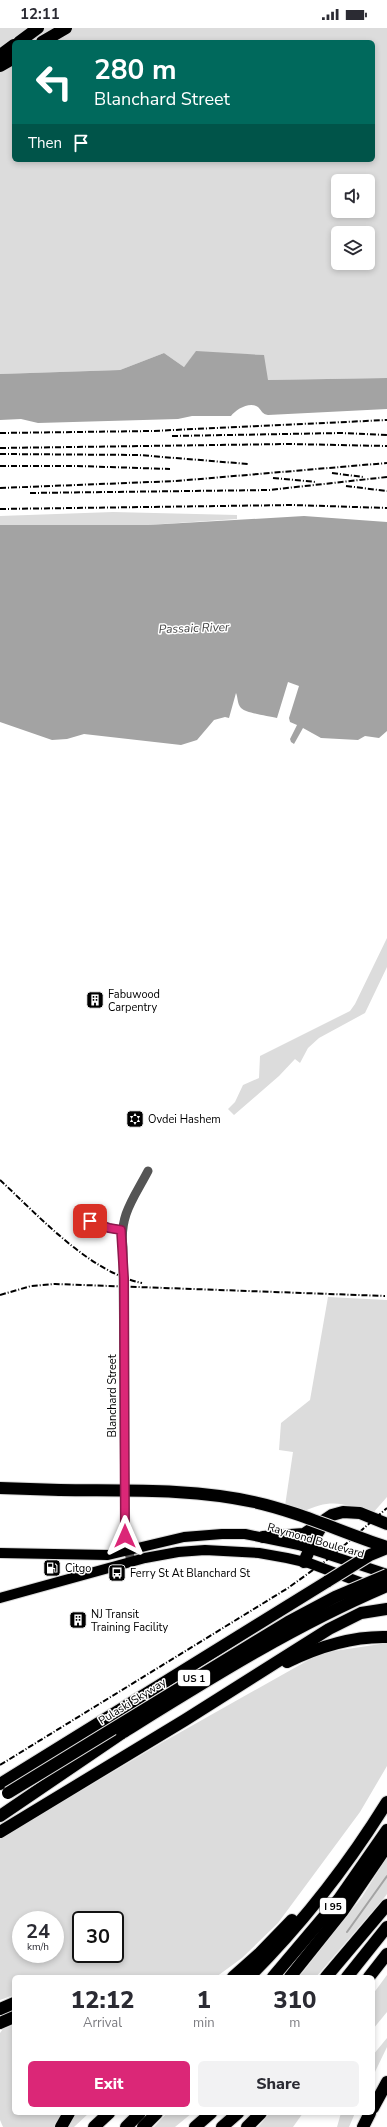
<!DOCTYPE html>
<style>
:root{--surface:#fff;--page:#f2f2f3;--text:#2b2b33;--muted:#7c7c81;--accent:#db2777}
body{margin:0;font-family:"Nunito Sans",sans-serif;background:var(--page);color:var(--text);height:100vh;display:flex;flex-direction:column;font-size:15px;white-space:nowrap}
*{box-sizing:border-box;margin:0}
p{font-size:13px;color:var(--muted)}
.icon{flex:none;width:22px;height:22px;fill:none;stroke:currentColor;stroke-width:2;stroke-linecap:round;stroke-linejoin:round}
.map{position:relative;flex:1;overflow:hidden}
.side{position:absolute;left:12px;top:1947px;width:363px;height:140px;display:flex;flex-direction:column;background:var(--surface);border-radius:6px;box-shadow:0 2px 6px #0003}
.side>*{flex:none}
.hud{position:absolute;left:12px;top:12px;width:363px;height:122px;border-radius:6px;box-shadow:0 2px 6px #0003;background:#00695c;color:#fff;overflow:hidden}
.tools{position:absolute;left:331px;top:146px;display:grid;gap:8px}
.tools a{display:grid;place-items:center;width:44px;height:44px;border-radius:6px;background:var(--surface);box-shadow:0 2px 6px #0003;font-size:20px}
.speed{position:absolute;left:12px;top:1883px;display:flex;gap:8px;font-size:20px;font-weight:700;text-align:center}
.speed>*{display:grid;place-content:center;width:52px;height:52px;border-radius:50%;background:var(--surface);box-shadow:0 2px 6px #0003;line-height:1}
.speed small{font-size:10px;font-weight:400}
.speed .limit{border:2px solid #111;border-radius:6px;background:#fff;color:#111}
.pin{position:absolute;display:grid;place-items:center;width:34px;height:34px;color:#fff;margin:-17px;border-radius:8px;box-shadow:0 2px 6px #0006}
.me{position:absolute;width:44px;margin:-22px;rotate:0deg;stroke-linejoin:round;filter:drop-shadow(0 0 3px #0008)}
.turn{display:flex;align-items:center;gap:14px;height:84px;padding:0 16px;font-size:18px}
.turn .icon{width:52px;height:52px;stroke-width:2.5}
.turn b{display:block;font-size:28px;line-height:34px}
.then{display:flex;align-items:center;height:38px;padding:0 16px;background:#0003;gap:8px;font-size:15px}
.eta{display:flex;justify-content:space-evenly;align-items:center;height:68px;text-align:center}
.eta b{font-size:24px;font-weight:800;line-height:28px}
.button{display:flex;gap:8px;margin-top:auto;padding:8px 16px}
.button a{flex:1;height:46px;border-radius:6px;background:var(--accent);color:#fff;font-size:16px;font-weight:800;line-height:46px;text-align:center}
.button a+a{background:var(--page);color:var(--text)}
.status{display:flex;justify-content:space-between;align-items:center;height:28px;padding:0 20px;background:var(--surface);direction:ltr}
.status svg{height:11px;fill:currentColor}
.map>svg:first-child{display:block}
.green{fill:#dcdcdc;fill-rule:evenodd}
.water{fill:#a3a3a3}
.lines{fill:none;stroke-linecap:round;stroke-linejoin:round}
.stream{stroke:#a3a3a3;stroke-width:2}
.major-casing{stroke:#dbdbdb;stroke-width:12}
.highway-casing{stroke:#dbdbdb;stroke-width:14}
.minor{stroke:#555;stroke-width:9}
.major{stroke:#000;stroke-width:10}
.highway{stroke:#000;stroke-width:12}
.rail{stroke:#000;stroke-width:2;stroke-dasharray:6 2 1 2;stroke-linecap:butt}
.highway-bridge-casing{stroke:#dbdbdb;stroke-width:14;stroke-linecap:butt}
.highway-bridge{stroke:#000;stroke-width:12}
.route-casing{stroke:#8e194d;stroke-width:10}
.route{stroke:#db2777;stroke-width:7}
.labels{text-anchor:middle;stroke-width:3;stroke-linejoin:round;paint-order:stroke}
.shield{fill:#fff;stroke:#4c4c4c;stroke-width:1}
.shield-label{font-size:10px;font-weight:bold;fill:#000}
.poi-label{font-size:11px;fill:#000;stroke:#fff;text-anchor:start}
.street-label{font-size:11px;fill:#000;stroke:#fff}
.water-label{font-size:12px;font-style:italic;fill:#444;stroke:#fff}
</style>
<div class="status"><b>12:11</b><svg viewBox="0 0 49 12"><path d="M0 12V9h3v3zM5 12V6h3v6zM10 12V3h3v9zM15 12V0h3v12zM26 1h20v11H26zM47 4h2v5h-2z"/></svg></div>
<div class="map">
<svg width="387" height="2099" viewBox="0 0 387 2099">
<rect width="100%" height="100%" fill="#fff"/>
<!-- green -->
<g class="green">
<polygon points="0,0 65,0 37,14 14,14 0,32"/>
<path d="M66,0H387V350L267,352L263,327L196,324L184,339L164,325L120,342L0,346V38L14,30V132H373V14H42ZM338,153H368V183H338ZM338,205H368V235H338Z"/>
<polygon points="113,484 237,487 237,491 148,497 0,497 0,488"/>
<polygon points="387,910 387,939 365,985 319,1010 308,1020 300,1035 295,1031 279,1048 234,1087 228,1081 235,1074 243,1057 259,1050 260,1028 350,983 355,976"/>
<path d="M328,1269L387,1272V1469L372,1486C343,1475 332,1470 302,1484L285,1478L293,1424L279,1422L281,1395L310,1372Z"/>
<path d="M387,1615V1738L360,1784L278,1895L242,1930L216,1949H14V1967L0,1972V1811L163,1714L321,1625ZM21,1892H55V1926H21ZM81,1892H115V1926H81Z"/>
<polygon points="387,1829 387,1866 384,1870 316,1949 299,1949 362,1869"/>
<polygon points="387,1947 387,1984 373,2001 373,1966"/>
<polygon points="14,1997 14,2085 61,2085 54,2099 3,2099 0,2092 0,2005 3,2001"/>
<polygon points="387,2010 387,2019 373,2048 373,2027"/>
<polygon points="74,2085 89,2085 74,2099 66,2099"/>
<polygon points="167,2085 192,2085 175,2099 154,2099"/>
<polygon points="270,2085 303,2085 293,2099 258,2099"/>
<polygon points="341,2085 355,2085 349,2099 337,2099"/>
</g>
<!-- water -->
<g class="water">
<path d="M196,323L264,327L268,352L387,350V381L268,387C262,386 262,383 258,379C250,373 236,381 231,388H192L178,391L38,395L21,391L0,392V346L120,342L164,325L184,339Z"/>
<path d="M304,488L387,494V703L379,710L365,708L358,712L321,710L303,700L294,716L291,714L290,711L297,697L290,694L289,690L299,658L288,654L277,690C268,688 246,685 241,680C237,676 238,669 236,665L229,690L225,689L214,692L197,712L181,717L84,706L67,711L52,712L0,694V497H148Z"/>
</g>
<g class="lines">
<!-- stream -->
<polyline class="stream" points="347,1904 387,1848"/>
<defs>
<g id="major">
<polyline points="0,1525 108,1527 184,1509 222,1506 245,1506 299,1517 387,1546"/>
<polyline points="0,1570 145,1530 178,1524 205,1522 259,1525 287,1530 309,1535 370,1558"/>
</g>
<g id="highway">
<polyline points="19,14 38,0"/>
<polyline points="42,14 66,0"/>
<polyline points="0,27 14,17"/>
<polyline points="0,38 14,30"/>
<polyline points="0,1460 60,1462"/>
<polyline points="263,1509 304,1506 332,1487 343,1484 360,1485 387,1496"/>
<polyline points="304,1534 314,1511 323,1496"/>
<path d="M287,1634C318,1619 352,1608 387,1609"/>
<polyline points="0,1756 328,1553"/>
<polyline points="0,1788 122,1705"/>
<polyline points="0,1804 185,1692 329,1601 361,1585 387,1581"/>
<polyline points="233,1949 260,1925 292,1892"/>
<path d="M249,1949C302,1896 348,1837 387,1774"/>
<polyline points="273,1949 339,1871 387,1802"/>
<polyline points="290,1949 342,1884 387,1818"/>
<polyline points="326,1949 387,1877"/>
<polyline points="347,1949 387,1899"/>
<polyline points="369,1949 387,1926"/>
<polyline points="0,1981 14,1975"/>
<polyline points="0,1995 14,1989"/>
<polyline points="373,2080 387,2054"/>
<polyline points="61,2099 69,2085"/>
<polyline points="94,2099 109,2085"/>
<polyline points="126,2099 140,2085"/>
<polyline points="143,2099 157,2085"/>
<polyline points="195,2099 211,2085"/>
<polyline points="222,2099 238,2085"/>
<polyline points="247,2099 261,2085"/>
<polyline points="363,2099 370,2085"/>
</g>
</defs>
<!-- major casing -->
<use href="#major" class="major-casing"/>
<!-- highway casing -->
<use href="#highway" class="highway-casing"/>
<!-- minor -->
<g class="minor">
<polyline points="90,1193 109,1200 121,1202"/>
<path d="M131,1533L125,1508L123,1219C119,1187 134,1170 148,1143"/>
</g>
<!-- major -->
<use href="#major" class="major"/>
<!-- highway -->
<use href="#highway" class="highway"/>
<!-- rail -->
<g class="rail">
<polyline points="0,405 152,403 387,392"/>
<polyline points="172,408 342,405 387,407"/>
<polyline points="0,420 289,416 387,418"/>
<polyline points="0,426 139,427 248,436"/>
<polyline points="0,438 77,438 170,441"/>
<polyline points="332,445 363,449"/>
<polyline points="273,450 316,454"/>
<polyline points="346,458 387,463"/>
<polyline points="0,460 176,453 387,435"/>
<polyline points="30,465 269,462 387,449"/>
<polyline points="0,481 293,477 387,480"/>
<path d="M0,1152C39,1188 89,1244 142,1255"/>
<polyline points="0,1267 31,1258 55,1256 385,1268"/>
<polyline points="0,1737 288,1560 331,1529 387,1480"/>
</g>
<defs>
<g id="highway-bridge">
<path d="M60,1462C124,1463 191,1460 254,1474C300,1484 343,1505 387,1519"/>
<polyline points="328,1553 370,1527 387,1520"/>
<path d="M122,1705C209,1651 293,1598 387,1558"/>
<polyline points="8,1765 288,1594 335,1569 387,1547"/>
</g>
</defs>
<!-- highway-bridge casing -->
<use href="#highway-bridge" class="highway-bridge-casing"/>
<!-- highway-bridge -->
<use href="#highway-bridge" class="highway-bridge"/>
</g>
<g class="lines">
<defs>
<polyline id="route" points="90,1193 109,1200 121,1202 124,1250 125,1508"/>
</defs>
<!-- route casing -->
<use href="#route" class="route-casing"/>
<!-- route -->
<use href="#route" class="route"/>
</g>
<!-- icons -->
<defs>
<symbol id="building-square" viewBox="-11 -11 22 22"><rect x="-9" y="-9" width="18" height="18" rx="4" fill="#000" stroke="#fff"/><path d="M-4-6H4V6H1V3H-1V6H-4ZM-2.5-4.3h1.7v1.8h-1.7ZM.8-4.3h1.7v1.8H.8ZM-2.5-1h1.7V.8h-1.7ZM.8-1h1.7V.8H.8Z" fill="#fff"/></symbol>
<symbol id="synagogue-square" viewBox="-11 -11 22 22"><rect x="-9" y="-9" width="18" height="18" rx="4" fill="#000" stroke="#fff"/><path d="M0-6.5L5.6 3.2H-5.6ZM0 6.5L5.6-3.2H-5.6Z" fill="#fff"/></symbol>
<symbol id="fuel-square" viewBox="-11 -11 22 22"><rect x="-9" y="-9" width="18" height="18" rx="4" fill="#000" stroke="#fff"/><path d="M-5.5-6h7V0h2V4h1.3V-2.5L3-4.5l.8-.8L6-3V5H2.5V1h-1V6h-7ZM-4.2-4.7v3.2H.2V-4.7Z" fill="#fff"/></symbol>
<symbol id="bus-square" viewBox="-11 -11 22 22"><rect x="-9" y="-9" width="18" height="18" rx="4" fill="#000" stroke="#fff"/><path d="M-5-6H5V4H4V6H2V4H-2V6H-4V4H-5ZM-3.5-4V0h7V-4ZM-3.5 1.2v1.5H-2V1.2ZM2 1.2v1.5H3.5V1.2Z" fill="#fff"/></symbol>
</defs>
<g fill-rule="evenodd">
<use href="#building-square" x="85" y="962" width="20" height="20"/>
<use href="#synagogue-square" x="125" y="1081" width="20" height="20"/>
<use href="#fuel-square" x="42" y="1530" width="20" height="20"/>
<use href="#bus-square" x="107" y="1535" width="20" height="20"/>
<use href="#building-square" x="68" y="1582" width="20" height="20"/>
</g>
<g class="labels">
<!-- shield labels -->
<g class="shield">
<rect x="178" y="1642" width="32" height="16" rx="3"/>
<rect x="320" y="1870" width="26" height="16" rx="3"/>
</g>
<g class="shield-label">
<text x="194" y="1654">US 1</text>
<text x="333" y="1882">I 95</text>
</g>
<!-- poi labels -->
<g class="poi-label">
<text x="108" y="970">Fabuwood<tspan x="108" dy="13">Carpentry</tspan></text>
<text x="148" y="1095">Ovdei Hashem</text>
<text x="65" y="1544">Citgo</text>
<text x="130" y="1549">Ferry St At Blanchard St</text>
<text x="91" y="1590">NJ Transit<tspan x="91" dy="13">Training Facility</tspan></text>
</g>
<!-- street labels -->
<g class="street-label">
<text transform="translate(112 1368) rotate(-90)" y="4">Blanchard Street</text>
<text transform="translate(316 1512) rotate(16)" y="4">Raymond Boulevard</text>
<text transform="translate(132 1673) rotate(-32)" y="4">Pulaski Skyway</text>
</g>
<!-- water labels -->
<g class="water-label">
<text transform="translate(194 600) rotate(-2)" y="4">Passaic River</text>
</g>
</g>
</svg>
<div class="tools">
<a><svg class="icon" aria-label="sound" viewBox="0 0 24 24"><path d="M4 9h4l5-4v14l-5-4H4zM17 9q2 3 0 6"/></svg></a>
<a><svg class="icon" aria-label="layers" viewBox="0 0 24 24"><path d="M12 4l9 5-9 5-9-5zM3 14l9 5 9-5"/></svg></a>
</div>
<div class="speed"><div>24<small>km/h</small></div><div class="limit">30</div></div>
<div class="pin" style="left:90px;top:1193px;background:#d93025"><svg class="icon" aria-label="arrive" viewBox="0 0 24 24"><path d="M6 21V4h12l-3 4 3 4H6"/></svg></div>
<svg class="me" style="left:125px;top:1508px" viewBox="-20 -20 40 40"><path d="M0-17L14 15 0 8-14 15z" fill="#db2777" stroke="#fff" stroke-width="4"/></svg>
<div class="hud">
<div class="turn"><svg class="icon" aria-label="left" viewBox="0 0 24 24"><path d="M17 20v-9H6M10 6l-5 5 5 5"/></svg><div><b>280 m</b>Blanchard Street</div></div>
<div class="then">Then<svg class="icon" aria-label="arrive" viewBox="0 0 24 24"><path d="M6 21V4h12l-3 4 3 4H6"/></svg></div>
</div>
<section class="side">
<div class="eta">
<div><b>12:12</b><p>Arrival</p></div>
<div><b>1</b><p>min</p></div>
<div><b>310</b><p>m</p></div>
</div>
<div class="button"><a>Exit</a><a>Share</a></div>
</section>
</div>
